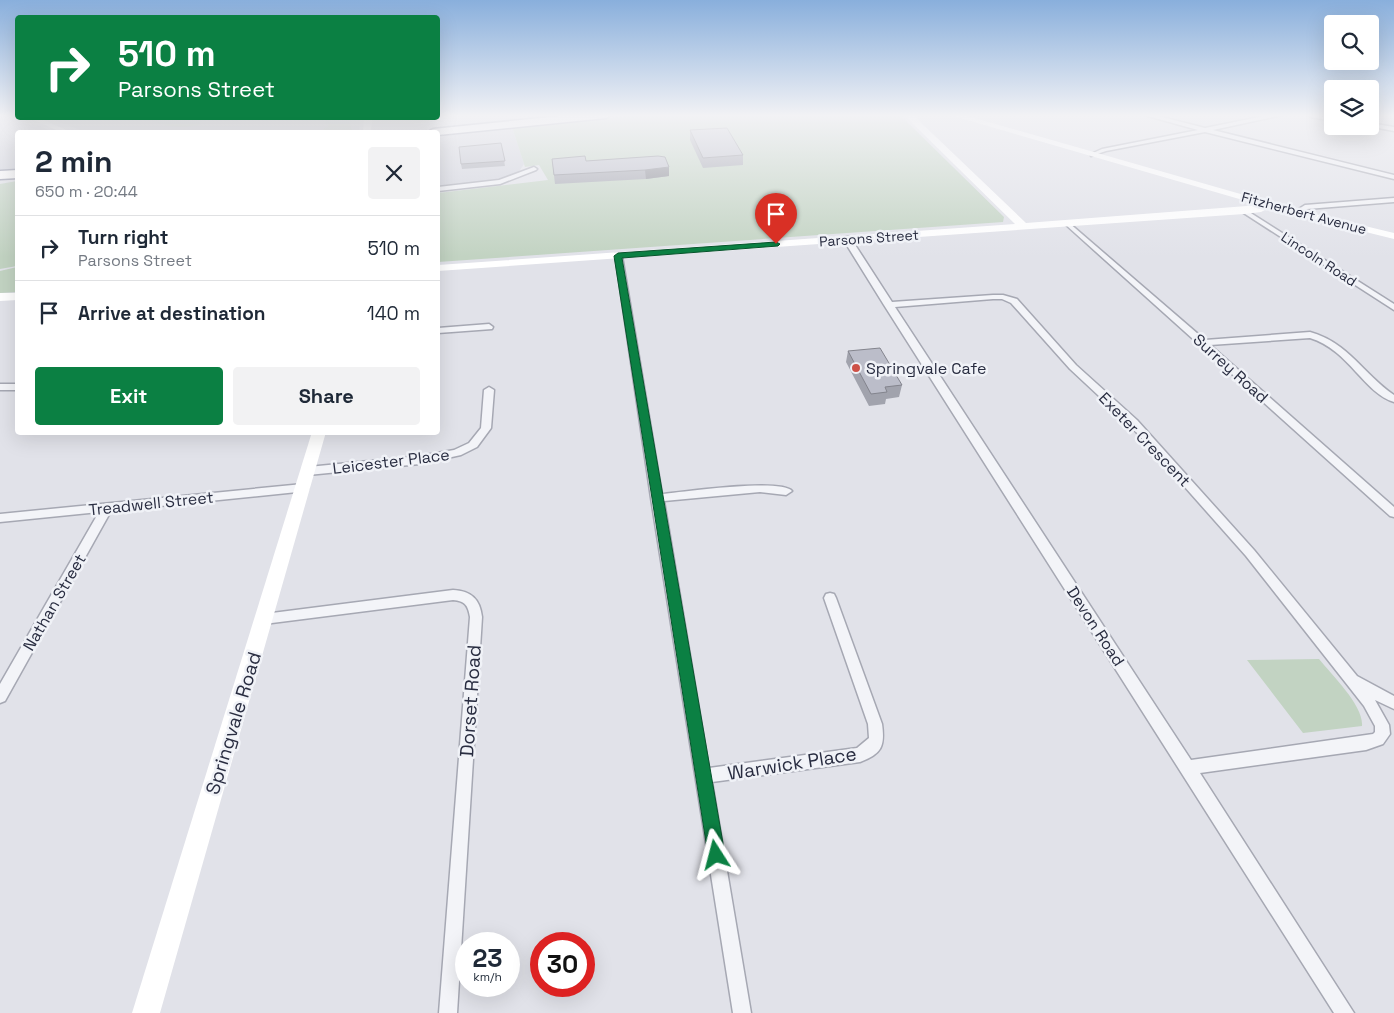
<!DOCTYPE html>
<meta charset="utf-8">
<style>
:root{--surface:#fff;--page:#f2f2f3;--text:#1f2937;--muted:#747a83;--line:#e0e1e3;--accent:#0b8043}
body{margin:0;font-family:"Space Grotesk",sans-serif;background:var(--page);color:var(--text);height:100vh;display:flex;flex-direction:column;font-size:19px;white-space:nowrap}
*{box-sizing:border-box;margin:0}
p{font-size:16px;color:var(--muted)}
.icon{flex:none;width:28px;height:28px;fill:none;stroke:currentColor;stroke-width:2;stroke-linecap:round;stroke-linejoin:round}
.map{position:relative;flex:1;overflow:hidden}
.side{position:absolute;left:15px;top:130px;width:425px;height:305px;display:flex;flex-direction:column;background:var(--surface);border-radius:5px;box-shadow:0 5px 20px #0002}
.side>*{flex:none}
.banner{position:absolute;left:15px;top:15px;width:425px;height:105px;border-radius:5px;box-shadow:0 5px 20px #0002;background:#0b8043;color:#fff;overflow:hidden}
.buttons{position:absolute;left:1324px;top:15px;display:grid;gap:10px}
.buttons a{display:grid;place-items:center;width:55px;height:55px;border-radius:5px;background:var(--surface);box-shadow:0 5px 20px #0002;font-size:25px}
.speed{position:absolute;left:455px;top:932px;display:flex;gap:10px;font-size:25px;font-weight:700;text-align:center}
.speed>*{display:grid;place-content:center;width:65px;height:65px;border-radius:50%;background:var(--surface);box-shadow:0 5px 20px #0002;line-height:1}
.speed small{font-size:12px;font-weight:400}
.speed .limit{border:8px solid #d22;background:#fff;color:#111}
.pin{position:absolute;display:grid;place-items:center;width:42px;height:42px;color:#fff;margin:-51px -21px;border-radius:50% 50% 50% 0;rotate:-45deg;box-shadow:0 0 5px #0007}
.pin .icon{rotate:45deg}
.me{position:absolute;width:55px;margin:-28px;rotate:351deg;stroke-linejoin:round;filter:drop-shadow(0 0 4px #0008)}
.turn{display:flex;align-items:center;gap:18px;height:105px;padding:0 20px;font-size:22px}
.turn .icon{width:65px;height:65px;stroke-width:2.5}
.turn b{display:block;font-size:35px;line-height:42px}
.round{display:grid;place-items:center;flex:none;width:52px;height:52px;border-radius:5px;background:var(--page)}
.overview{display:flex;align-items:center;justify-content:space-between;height:85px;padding:0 20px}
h1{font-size:30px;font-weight:800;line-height:38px}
.cta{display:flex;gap:10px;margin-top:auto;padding:10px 20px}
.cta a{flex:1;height:58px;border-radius:5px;background:var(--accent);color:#fff;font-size:20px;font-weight:800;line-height:58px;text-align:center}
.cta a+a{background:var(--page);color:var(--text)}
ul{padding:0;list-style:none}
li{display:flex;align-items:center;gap:15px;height:65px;padding:0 20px;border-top:1px solid var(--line)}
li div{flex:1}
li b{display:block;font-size:19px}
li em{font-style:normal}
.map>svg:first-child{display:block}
.built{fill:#cfd1db}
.green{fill:#c2d3c2}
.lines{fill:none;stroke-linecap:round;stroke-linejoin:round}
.street-casing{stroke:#a6a8b3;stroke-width:3}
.highway-casing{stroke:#888ca0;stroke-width:3}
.street{fill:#f3f4f8;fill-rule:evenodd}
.secondary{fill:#fff;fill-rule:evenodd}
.highway{fill:#fff;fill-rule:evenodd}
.wall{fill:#a1a3ad}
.shaded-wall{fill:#83848d}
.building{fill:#bbbdc9;stroke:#83848d}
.route{fill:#0b8043;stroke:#07532c}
.poi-dot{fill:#cd5147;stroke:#f0f2f7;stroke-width:2}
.labels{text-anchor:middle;stroke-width:5;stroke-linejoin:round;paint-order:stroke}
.far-street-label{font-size:14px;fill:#292d41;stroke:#f0f2f7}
.poi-label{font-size:16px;fill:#292d41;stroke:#f0f2f7;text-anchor:start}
.street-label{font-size:16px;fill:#292d41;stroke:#f0f2f7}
.near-street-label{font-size:19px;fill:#292d41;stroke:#f0f2f7}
</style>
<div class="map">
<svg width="1394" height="1013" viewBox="0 0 1394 1013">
<rect width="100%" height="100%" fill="#e1e2e9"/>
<!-- built -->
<g class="built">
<polygon points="0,115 16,115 53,132 18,132 17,171 0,173"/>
<polygon points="49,118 360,118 359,132 85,132"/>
<polygon points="512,127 524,164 518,173 497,181 438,188 438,135"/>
</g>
<!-- green -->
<g class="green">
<polygon points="640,115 900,115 1004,217 1003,222 438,262 438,193 548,180 539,165 525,167 512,127"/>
<path d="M143,118H201L203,119L199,125C176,129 165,126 143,118Z"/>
<polygon points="328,118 352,118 352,121 349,122 352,130 323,132 324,128 328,127 328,124 324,124 325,120"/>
<polygon points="17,181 17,266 0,269 0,184"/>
<polygon points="17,267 17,292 0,293 0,271"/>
<path d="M1319,659C1332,675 1364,706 1362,726L1303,733L1247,660Z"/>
</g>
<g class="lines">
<defs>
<g id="street">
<polygon points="1144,115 1154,115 1205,128 1269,115 1282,115 1213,130 1394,175 1394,179 1205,132 1106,151 1091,156 1091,154 1102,149 1198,130"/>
<polygon points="1309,115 1332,117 1332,121 1311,117"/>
<polygon points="1370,123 1394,127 1394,131 1368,126 1370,126"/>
<polygon points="534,167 537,169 536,170 500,184 438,191 438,187 499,180"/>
<polygon points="1394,198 1394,202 1307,209 1297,214 1294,212 1305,205"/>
<polygon points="1242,210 1246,210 1394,304 1394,310 1242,212"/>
<path d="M1068,222L1205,340L1310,332C1349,343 1363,374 1394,395V402C1364,393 1349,350 1310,338L1210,345L1394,507V517L1390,516L1066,225L1064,224Z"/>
<path d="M844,237H850L892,302L993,295H1003L1017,299L1076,365L1137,420L1254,550L1357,676L1394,696V709L1375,700L1389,725L1390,734L1383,744L1366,750L1200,773L1354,1013H1334L884,305L843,239ZM993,299H1002L1011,303L1070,369L1129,424L1246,556L1364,706L1375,726V732L1373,734L1191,760L895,307Z"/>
<path d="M615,254L622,256L662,494C683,492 781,478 792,491L786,495L760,492L664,501L709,768L857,748L869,738L868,724L824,598L826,594L830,593L834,594L836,598L882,724C885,746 882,754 860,762L712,782L751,1013H733L651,498Z"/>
<polygon points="489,324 493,327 492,329 438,333 438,328"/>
<rect x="0" y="384" width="18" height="6"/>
<polygon points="489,387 494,390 491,428 477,447 461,455 420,464 308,475 303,471 308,467 420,456 454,450 469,443 481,428 484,390"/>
<polygon points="303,484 308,488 307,491 111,511 5,701 0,703 0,684 99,512 0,522 0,514"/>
<path d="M453,590C471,591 480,599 482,617L457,1013H439L470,617C468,605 465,601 453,600L264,624L259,623L258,619L259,615L264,614Z"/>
</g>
<g id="highway">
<polygon points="570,115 611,115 606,118 438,135 438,132 428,132 433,129"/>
<polygon points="18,170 18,178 0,179 0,171"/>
</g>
</defs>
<!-- street casing -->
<use href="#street" class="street-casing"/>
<!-- highway casing -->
<use href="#highway" class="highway-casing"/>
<!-- street -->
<use href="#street" class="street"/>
<!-- secondary -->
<g class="secondary">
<polygon points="904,115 913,115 1026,223 1260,205 950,115 964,115 1286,207 1394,233 1394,239 1269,208 1261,212 1244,214 438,271 438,265 1015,224"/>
<polygon points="29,118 39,118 71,132 61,132"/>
<polygon points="364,118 372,118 371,132 363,132"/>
<polygon points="0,293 18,293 18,300 0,301"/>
<polygon points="312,432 326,432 160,1013 132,1013"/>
</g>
<!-- highway -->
<use href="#highway" class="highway"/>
</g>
<!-- wall -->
<g class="wall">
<polygon points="690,130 743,155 743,165 703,168 690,140"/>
<polygon points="501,143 505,166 462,169 461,164"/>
<polygon points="658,156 669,176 646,179 555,184 552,159 586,161"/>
<polygon points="848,351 902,385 899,397 886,399 885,404 869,406 846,362"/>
</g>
<!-- shaded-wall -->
<polygon class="shaded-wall" points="669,167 669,176 646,179 645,170"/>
<!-- building -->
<g class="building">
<polygon points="727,128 743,155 703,158 690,130"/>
<polygon points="501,143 505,161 461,164 459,147"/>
<polygon points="585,156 586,161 658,156 665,157 669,167 645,170 554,175 552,159"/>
<polygon points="880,348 902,385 885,387 887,392 871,394 848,351"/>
</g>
<!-- sky -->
<linearGradient id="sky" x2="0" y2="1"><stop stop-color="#89afdc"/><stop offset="0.45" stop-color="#f2f2f5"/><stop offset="1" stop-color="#f2f2f5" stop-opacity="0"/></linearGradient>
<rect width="1394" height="257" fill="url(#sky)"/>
<!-- route -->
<polygon class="route" points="776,242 780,244 778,246 622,258 725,855 722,861 716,864 711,861 708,855 614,256 618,253"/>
<!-- markers -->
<circle class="poi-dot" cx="856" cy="368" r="5"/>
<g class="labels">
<!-- far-street labels -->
<g class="far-street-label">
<text transform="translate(1304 213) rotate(15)" y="5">Fitzherbert Avenue</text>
<text transform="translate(869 238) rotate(-4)" y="5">Parsons Street</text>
<text transform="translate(1319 259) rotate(33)" y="5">Lincoln Road</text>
</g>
<!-- poi labels -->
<g class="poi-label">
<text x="866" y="374">Springvale Cafe</text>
</g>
<!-- street labels -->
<g class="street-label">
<text transform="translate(1231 368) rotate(42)" y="6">Surrey Road</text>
<text transform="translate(1145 439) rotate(46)" y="6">Exeter Crescent</text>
<text transform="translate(391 461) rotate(-7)" y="6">Leicester Place</text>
<text transform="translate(151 503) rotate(-6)" y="6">Treadwell Street</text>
<text transform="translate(54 602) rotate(-60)" y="6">Nathan Street</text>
<text transform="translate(1096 626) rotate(57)" y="6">Devon Road</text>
</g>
<!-- near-street labels -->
<g class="near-street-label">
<text transform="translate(470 701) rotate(-86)" y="7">Dorset Road</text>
<text transform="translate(233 723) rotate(-73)" y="7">Springvale Road</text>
<text transform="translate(792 763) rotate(-9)" y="7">Warwick Place</text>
</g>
</g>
</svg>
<div class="buttons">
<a><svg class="icon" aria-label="search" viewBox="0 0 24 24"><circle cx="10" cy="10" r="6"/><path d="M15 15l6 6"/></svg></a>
<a><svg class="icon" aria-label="layers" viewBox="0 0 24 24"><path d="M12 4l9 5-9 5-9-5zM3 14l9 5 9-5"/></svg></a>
</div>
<div class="speed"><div>23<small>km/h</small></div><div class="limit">30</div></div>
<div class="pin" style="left:776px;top:244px;background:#d93025"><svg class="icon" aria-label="arrive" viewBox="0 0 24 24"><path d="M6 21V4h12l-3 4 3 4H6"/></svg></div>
<svg class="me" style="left:716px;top:855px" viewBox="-20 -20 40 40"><path d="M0-17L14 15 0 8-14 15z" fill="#0b8043" stroke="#fff" stroke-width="4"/></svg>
<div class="banner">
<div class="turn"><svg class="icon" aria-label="right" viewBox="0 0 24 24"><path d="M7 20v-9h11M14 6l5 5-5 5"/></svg><div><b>510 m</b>Parsons Street</div></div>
</div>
<section class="side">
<div class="overview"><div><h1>2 min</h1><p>650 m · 20:44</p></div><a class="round"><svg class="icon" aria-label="close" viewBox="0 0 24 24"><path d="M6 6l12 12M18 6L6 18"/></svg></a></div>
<ul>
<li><svg class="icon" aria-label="right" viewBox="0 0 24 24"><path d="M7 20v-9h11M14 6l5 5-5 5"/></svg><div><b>Turn right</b><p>Parsons Street</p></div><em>510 m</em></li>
<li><svg class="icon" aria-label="arrive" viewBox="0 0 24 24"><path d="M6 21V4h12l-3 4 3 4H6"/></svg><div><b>Arrive at destination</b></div><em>140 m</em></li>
</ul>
<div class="cta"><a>Exit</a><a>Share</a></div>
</section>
</div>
